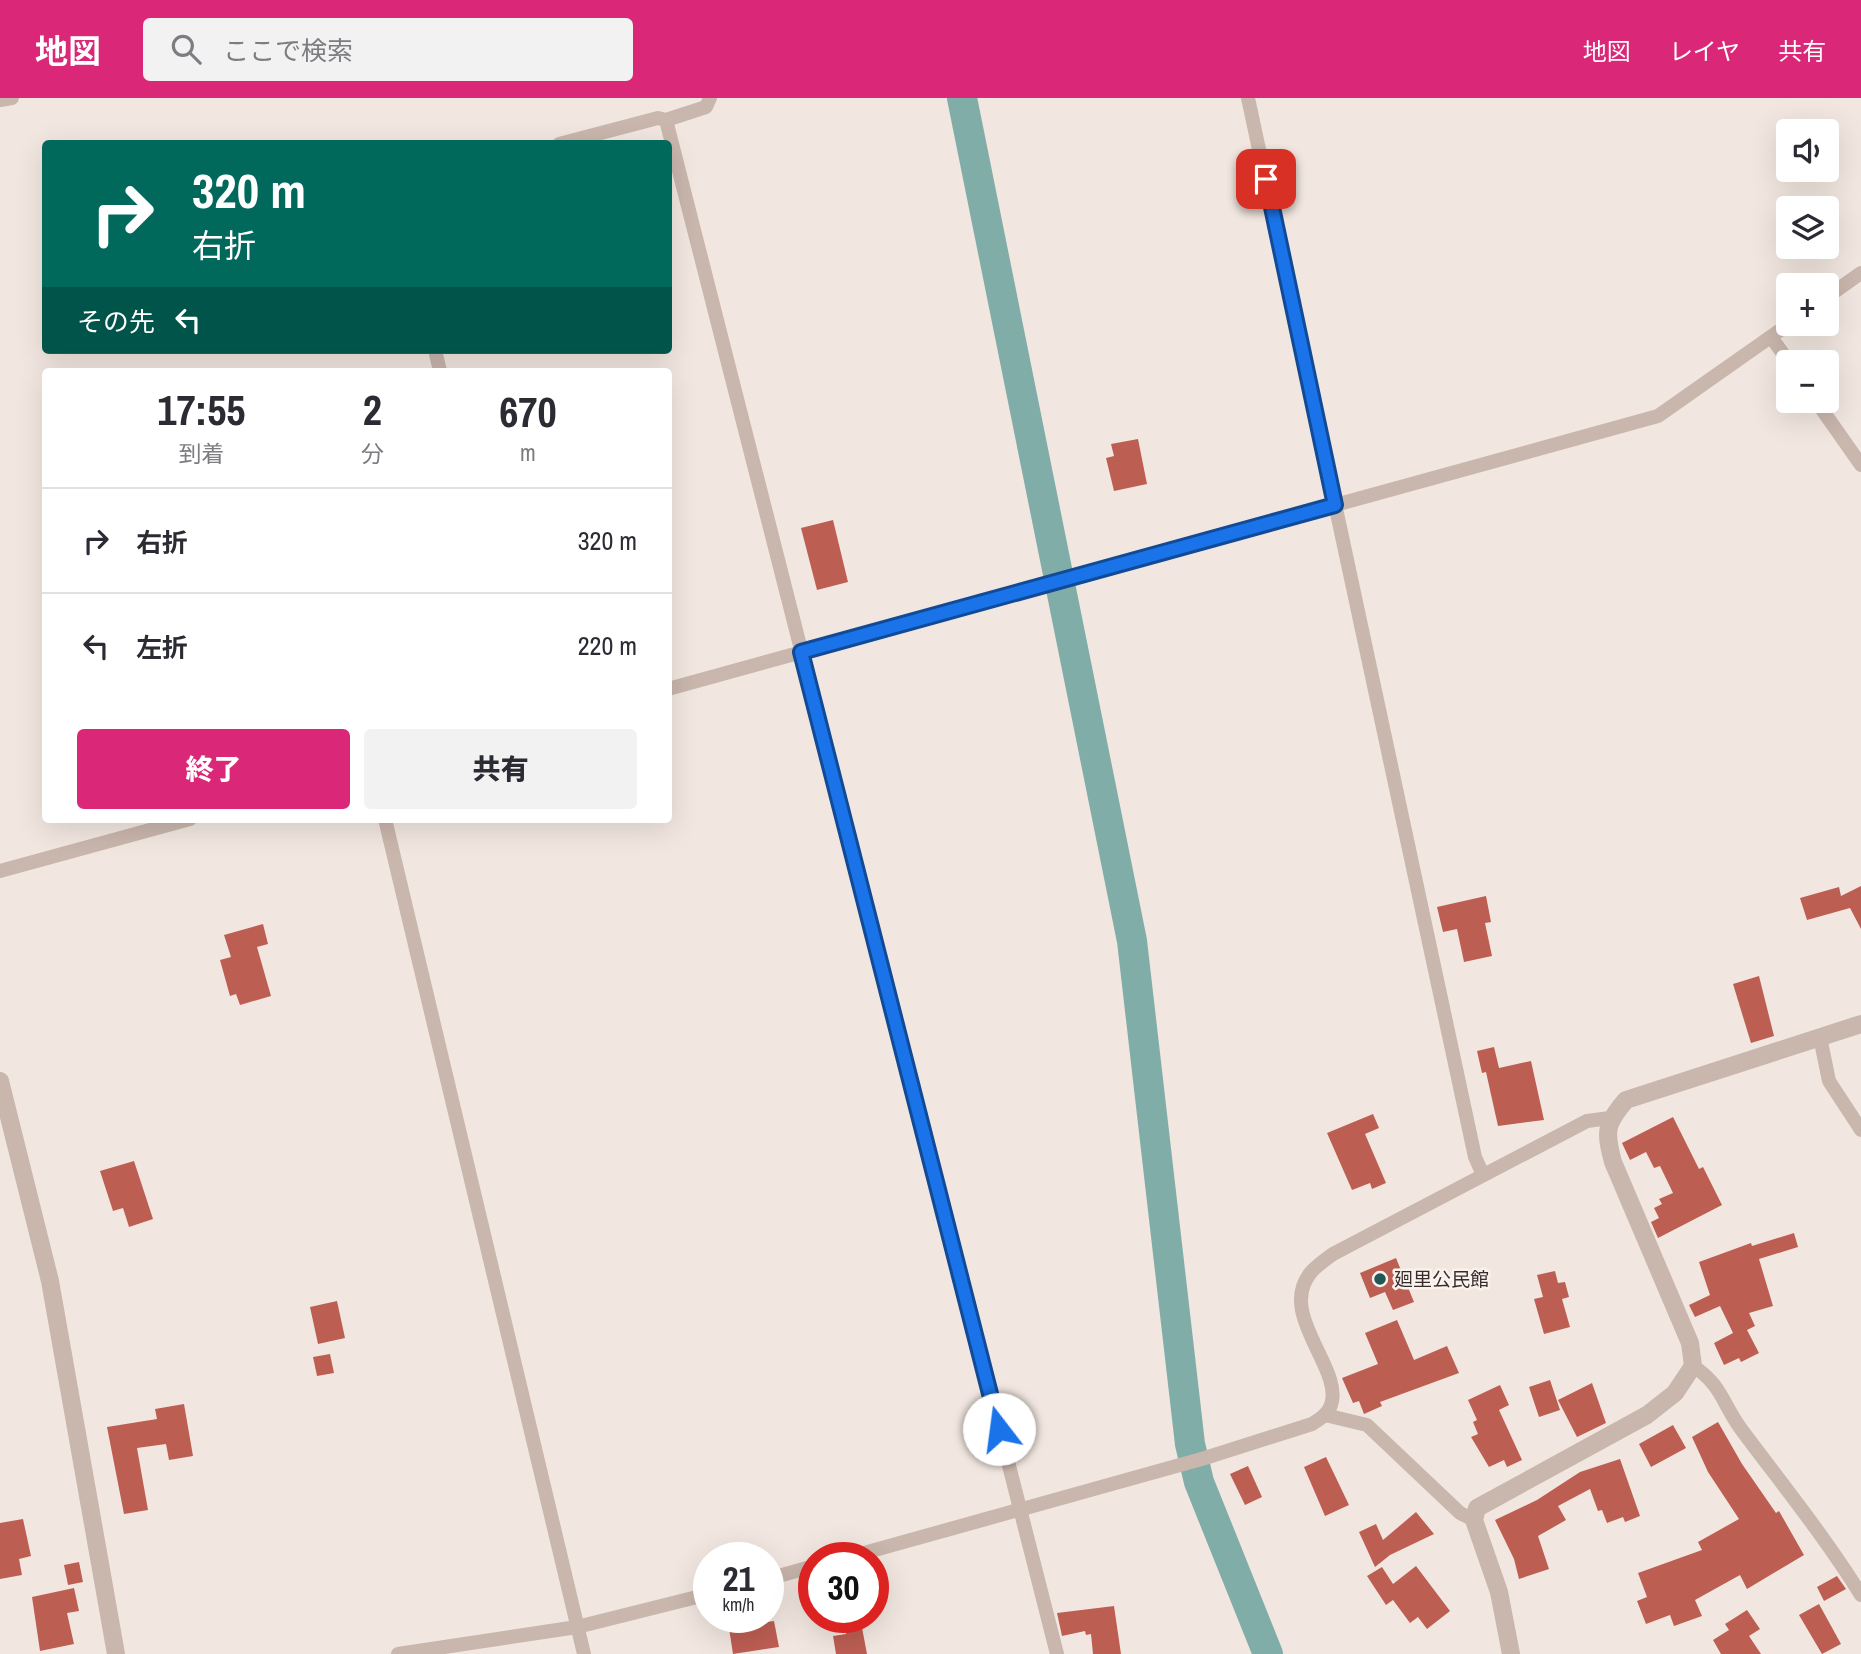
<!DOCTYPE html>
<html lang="ja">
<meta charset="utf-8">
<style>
:root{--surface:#fff;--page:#f2f2f3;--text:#2b2b33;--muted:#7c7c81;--line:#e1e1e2;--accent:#db2777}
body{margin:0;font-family:"Archivo Narrow","Noto Sans JP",sans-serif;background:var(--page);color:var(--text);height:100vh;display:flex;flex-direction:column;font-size:26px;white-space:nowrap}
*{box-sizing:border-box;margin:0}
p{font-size:23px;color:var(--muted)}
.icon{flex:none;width:38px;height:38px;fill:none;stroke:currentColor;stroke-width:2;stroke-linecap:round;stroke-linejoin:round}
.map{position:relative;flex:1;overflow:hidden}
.details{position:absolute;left:42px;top:270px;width:630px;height:455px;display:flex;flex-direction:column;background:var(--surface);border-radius:7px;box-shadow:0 7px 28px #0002}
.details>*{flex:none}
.banner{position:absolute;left:42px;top:42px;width:630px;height:214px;border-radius:7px;box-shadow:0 7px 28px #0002;background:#00695c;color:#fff;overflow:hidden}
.fabs{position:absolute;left:1776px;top:21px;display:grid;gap:14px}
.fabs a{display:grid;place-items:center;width:63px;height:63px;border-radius:7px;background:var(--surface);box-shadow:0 7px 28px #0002;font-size:35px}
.speed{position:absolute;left:693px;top:1444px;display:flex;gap:14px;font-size:35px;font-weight:700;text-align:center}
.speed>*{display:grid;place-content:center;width:91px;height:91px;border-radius:50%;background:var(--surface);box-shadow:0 7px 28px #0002;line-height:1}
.speed small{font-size:18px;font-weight:400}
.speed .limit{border:10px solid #d22;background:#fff;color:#111}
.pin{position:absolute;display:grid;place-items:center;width:60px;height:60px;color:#fff;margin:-30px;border-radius:14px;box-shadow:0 4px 10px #0006}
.me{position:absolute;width:77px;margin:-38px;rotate:345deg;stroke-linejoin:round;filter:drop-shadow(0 0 5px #0008)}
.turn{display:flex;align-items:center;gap:24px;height:147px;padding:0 35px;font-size:32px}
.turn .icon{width:91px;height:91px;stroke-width:2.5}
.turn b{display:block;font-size:49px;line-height:60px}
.then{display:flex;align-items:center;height:66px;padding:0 35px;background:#0003;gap:14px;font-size:26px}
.eta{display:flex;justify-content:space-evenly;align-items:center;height:119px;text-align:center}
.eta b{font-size:42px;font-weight:800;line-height:49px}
.cta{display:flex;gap:14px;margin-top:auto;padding:14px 35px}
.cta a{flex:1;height:80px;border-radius:7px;background:var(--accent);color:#fff;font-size:28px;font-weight:800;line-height:80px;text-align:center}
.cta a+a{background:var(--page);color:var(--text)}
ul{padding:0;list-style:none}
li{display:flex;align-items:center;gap:21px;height:105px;padding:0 35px;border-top:2px solid var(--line)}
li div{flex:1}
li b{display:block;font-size:26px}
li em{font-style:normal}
header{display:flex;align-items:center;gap:42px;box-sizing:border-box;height:98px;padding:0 35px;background:var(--accent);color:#fff}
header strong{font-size:33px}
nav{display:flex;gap:38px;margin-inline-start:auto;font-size:24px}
.search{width:490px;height:63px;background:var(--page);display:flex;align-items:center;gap:18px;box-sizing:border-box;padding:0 24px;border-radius:7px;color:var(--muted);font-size:26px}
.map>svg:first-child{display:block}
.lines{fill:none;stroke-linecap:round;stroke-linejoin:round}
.river{stroke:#81ada9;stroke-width:30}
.building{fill:#bd5e53}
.minor{stroke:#c9b6ad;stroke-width:14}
.tertiary{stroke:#c9b6ad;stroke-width:18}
.route-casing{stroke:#114b97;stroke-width:18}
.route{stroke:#1a73e8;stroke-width:12}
.poi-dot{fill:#235753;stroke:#f9f2ed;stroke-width:2.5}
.labels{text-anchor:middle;stroke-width:5;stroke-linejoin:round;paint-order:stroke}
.poi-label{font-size:19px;fill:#382d2b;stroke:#f9f2ed;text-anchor:start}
</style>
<header>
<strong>地図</strong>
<div class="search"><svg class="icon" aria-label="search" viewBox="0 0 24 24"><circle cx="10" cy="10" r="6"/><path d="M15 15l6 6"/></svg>ここで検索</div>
<nav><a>地図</a><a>レイヤ</a><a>共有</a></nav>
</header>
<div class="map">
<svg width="1861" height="1556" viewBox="0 0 1861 1556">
<rect width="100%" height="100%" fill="#f2e7e0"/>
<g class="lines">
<!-- river -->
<polyline class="river" points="962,0 1132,843 1190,1346 1199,1384 1268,1556"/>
</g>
<!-- building -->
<g class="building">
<polygon points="1138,341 1147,386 1114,393 1106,360 1114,358 1111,346"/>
<polygon points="833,422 848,484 817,492 801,430"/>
<polygon points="1861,788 1861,831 1850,810 1807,822 1800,800 1839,789 1841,798"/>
<polygon points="1486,798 1491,824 1485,825 1492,858 1464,864 1457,831 1443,834 1437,809"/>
<polygon points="263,826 268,846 257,849 271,898 240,907 236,896 230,898 220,862 231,859 224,837"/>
<polygon points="1759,878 1774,938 1751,945 1733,886"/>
<polygon points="1494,949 1499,970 1531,963 1544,1022 1498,1028 1486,974 1482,975 1477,953"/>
<polygon points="1373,1016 1379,1030 1365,1036 1386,1085 1372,1091 1370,1085 1352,1092 1327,1035"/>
<polygon points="1673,1019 1699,1071 1703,1069 1722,1107 1658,1140 1651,1124 1659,1120 1654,1110 1662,1106 1659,1101 1673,1095 1660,1068 1654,1070 1646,1054 1630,1062 1622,1045"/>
<polygon points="134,1063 153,1121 129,1129 123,1110 113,1113 100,1073"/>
<polygon points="1794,1135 1798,1149 1759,1161 1773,1208 1749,1215 1755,1228 1747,1232 1759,1255 1741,1264 1739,1260 1724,1267 1714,1245 1733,1235 1720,1208 1695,1219 1689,1207 1710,1197 1699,1164 1751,1145 1752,1148"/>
<polygon points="1396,1160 1414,1204 1393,1212 1385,1194 1370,1200 1360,1175"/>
<polygon points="1555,1173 1558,1185 1565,1184 1569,1199 1562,1201 1570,1229 1544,1236 1534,1201 1543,1199 1537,1177"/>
<polygon points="337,1203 345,1240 318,1246 310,1209"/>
<polygon points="1397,1222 1414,1262 1447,1248 1459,1275 1380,1304 1382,1308 1364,1316 1359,1303 1353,1305 1342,1280 1378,1266 1365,1235"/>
<polygon points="330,1256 334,1275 317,1278 313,1259"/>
<polygon points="1550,1282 1560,1312 1539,1319 1529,1289"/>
<polygon points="1592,1285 1606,1325 1577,1339 1558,1302"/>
<polygon points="1500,1287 1509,1307 1499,1312 1522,1362 1507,1369 1504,1362 1489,1369 1471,1339 1478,1336 1473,1324 1477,1322 1468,1302"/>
<polygon points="184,1306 193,1358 169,1362 166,1346 137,1350 148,1412 124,1416 107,1329 157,1321 155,1311"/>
<polygon points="1718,1324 1742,1366 1776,1415 1779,1413 1804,1457 1747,1491 1740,1477 1695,1502 1702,1518 1674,1528 1670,1517 1646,1526 1637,1503 1647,1499 1638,1475 1702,1452 1698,1444 1739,1421 1708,1374 1692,1339"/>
<polygon points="1673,1327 1686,1350 1651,1369 1639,1346"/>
<polygon points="1326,1359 1349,1407 1325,1418 1304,1369"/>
<polygon points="1620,1361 1640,1418 1625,1424 1623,1419 1607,1425 1602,1412 1598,1413 1590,1391 1558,1408 1566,1422 1538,1438 1549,1471 1519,1481 1514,1461 1495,1422 1537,1402 1580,1374"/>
<polygon points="1248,1368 1262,1399 1245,1407 1230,1376"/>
<polygon points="1416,1414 1434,1436 1390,1457 1375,1469 1359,1434 1376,1426 1383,1442"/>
<polygon points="23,1421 31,1458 19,1461 22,1477 0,1481 0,1425"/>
<polygon points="79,1464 83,1484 68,1487 64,1467"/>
<polygon points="1416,1468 1450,1513 1427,1531 1418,1519 1410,1525 1393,1502 1386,1507 1367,1478 1382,1469 1393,1486"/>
<polygon points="1837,1478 1846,1491 1824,1503 1817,1489"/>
<polygon points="74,1490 79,1513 67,1515 74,1546 40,1553 32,1499"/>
<polygon points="1819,1506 1841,1546 1822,1556 1799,1517"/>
<polygon points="1114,1508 1121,1556 1093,1556 1091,1536 1086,1537 1085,1533 1062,1538 1057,1515"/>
<polygon points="1747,1512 1760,1531 1749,1538 1761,1556 1721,1556 1713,1542 1729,1532 1725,1526"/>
<polygon points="843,1519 860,1519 867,1556 836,1556 833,1538 846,1536"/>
<polygon points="774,1523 779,1549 733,1556 729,1530"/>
</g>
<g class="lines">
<!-- minor -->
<g class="minor">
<polyline points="1248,0 1475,1059 1483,1077"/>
<polyline points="0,2 12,0"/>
<polyline points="666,22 1057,1556"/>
<polyline points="559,46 658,20 666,22 706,9 710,0"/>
<polyline points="1827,199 1861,175"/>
<polyline points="1771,239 1789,264"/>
<polyline points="435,252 440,273"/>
<polyline points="1816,303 1861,367"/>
<polyline points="668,591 1658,318 1789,226"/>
<polyline points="385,721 584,1556"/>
<polyline points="0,773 190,721"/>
<polyline points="1820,939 1829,983 1861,1032"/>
<path d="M1693,1268C1722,1287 1722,1305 1741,1331C1782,1386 1825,1439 1861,1497"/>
<polyline points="1325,1317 1367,1327 1460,1415 1474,1422"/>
<path d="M846,1460L1205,1360L1312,1326C1320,1321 1328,1316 1331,1307C1344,1270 1275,1215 1312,1173C1318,1167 1326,1161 1333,1156L1587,1023L1610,1020"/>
<polyline points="768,1481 814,1468"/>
<polyline points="398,1556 577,1529 709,1496"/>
</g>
<!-- tertiary -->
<g class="tertiary">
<polyline points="0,983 50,1183 116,1556"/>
<path d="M1511,1556L1499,1494L1474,1422L1477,1410L1647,1317L1675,1295L1693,1268L1690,1245L1613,1064C1605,1034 1605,1026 1626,1002L1861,926"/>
</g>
</g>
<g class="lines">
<defs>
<polyline id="route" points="999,1331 801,554 1335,407 1266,81"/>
</defs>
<!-- route casing -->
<use href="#route" class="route-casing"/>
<!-- route -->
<use href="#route" class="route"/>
</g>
<!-- markers -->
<circle class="poi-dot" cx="1380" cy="1181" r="7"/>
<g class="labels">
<!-- poi labels -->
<g class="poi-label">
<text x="1394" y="1188">廻里公民館</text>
</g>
</g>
</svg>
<div class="fabs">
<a><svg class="icon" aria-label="sound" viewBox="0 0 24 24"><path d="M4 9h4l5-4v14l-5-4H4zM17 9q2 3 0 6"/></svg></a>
<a><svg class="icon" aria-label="layers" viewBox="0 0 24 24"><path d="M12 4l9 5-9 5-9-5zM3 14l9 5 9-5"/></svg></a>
<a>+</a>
<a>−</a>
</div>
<div class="speed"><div>21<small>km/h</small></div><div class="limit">30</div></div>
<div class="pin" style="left:1266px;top:81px;background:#d93025"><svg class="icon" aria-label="arrive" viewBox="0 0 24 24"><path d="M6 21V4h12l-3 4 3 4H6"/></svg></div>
<svg class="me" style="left:999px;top:1331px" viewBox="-20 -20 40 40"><circle r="19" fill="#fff"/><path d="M0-13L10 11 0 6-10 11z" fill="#1a73e8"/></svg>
<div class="banner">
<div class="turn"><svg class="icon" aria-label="right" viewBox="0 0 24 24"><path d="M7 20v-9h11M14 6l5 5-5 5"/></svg><div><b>320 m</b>右折</div></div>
<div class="then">その先<svg class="icon" aria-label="left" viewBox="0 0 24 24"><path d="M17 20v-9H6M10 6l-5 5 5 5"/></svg></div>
</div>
<section class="details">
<div class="eta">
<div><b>17:55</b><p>到着</p></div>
<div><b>2</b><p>分</p></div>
<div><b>670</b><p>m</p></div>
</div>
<ul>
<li><svg class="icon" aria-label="right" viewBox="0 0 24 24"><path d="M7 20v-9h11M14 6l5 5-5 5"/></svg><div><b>右折</b></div><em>320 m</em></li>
<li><svg class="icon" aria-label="left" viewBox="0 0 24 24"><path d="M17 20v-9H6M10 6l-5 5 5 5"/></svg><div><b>左折</b></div><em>220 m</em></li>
</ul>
<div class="cta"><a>終了</a><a>共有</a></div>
</section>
</div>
